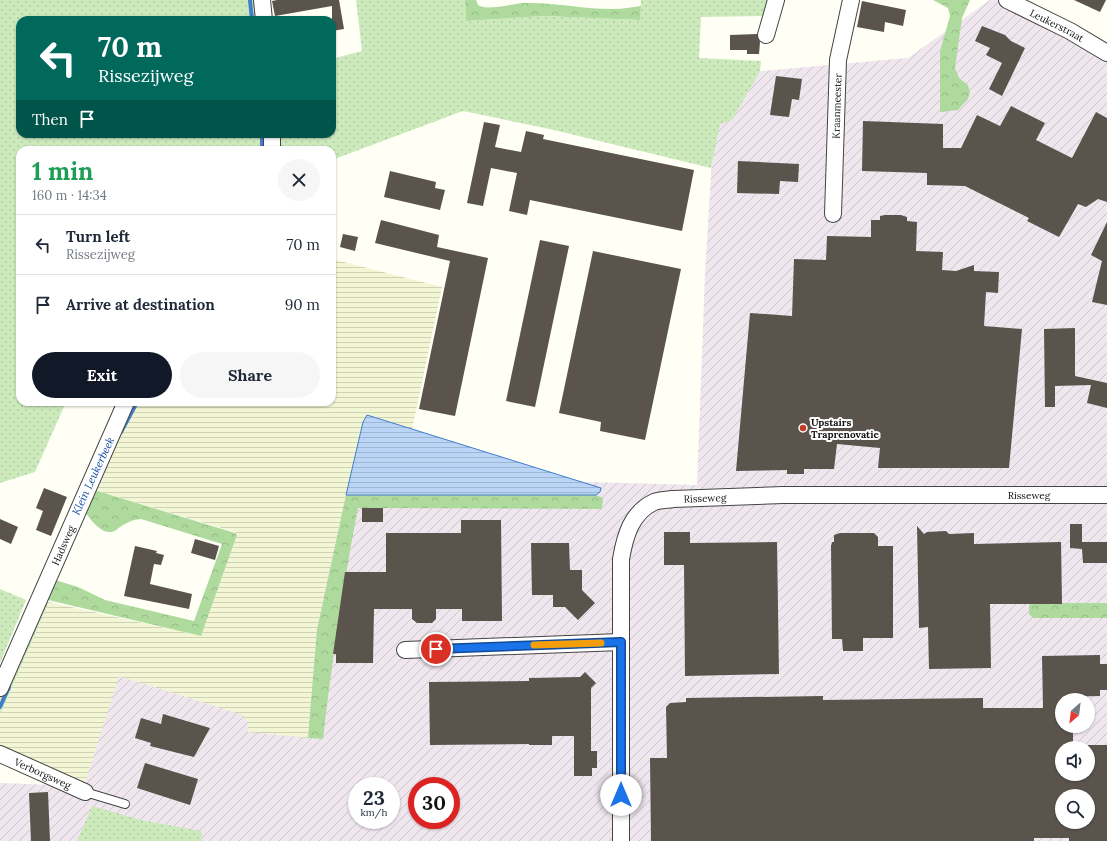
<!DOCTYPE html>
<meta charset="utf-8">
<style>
:root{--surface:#fff;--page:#f6f6f7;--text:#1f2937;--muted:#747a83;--line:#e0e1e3;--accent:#111827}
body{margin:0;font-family:Lora,serif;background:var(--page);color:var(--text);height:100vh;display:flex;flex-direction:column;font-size:15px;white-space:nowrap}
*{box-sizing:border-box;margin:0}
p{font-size:13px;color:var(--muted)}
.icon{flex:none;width:22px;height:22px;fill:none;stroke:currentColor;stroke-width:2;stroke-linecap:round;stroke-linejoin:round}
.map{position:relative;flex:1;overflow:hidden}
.details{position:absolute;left:16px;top:146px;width:320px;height:260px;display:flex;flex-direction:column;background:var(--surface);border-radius:12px;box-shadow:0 1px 3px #0004}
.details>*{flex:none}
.banner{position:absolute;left:16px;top:16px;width:320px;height:122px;border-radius:12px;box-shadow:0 1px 3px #0004;background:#00695c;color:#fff;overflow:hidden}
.needle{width:26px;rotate:208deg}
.tools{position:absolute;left:1055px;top:693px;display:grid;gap:8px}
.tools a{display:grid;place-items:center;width:40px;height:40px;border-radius:50%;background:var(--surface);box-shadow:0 1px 3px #0004;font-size:20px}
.speed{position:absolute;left:348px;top:777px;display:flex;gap:8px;font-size:20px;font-weight:700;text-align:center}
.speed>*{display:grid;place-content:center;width:52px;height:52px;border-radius:50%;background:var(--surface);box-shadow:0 1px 3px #0004;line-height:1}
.speed small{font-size:10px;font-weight:400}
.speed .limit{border:6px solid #d22;background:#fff;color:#111}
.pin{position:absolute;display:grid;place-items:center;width:34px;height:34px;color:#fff;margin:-17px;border:2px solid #fff;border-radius:50%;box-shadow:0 1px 4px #0007}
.me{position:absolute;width:44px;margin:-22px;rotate:0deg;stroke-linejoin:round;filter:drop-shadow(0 0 3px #0008)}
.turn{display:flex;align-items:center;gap:14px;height:84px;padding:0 16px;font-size:18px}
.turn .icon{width:52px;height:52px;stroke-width:2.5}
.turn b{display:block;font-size:28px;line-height:34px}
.then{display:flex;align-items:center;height:38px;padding:0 16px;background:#0003;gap:8px;font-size:15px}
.round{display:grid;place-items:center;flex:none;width:42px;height:42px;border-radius:21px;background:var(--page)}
.headline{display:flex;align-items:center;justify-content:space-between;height:68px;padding:0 16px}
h1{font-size:24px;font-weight:800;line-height:30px;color:#1e9e55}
.button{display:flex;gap:8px;margin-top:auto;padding:8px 16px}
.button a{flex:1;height:46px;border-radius:24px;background:var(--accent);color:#fff;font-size:16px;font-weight:800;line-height:46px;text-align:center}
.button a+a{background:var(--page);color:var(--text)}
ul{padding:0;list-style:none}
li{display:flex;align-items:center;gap:12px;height:60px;padding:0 16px;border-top:1px solid var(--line)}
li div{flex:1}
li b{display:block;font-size:15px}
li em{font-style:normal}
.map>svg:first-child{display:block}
.industrial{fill:url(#industrial-furrows);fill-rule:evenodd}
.farmland{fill:url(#farmland-rules)}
.grass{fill:url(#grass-dots)}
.forest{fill:url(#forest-crowns)}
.water{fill:url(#water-rules);stroke:#417dcd}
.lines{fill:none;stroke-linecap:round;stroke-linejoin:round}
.stream{stroke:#417dcd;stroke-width:4}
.building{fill:#5a544d;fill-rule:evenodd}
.lane-casing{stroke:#444;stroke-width:10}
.street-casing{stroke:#444;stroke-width:18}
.lane{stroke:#fff;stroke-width:8}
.street{stroke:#fff;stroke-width:16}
.route-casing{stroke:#114b97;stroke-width:10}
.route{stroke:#1a73e8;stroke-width:7}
.slow{stroke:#f59e0b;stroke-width:7}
.poi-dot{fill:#c23b28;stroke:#fff;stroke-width:1.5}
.labels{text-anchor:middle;stroke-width:4;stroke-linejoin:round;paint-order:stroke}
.street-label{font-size:10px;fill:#111;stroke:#fff}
.poi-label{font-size:10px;font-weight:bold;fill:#111;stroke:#fff;text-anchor:start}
.water-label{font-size:11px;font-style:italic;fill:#194fa4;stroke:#fff}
</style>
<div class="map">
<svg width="1107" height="841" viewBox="0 0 1107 841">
<defs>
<pattern id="industrial-furrows" width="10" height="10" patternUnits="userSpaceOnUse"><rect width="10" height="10" fill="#efe6ee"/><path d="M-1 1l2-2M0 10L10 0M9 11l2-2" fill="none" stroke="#ccc4cb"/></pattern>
<pattern id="farmland-rules" width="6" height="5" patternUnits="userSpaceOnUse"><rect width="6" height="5" fill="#f3f6d4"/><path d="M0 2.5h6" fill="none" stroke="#cfd2b5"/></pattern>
<pattern id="grass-dots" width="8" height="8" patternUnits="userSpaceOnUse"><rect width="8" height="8" fill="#cdeabd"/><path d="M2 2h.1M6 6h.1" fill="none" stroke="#afc8a1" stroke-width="1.8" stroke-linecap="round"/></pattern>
<pattern id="forest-crowns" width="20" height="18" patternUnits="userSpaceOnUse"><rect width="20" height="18" fill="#aedb9d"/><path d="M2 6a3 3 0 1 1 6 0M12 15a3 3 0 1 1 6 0" fill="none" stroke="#95bb86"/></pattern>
<pattern id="water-rules" width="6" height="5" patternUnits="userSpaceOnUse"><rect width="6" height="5" fill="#bad5f6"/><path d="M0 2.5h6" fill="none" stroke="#9fb6d2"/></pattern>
</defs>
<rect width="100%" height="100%" fill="#fffff5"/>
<!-- industrial -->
<path class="industrial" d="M990,0H1003L1107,58V841H0V783L84,786L115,665L301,716L342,475L697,485L705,274L717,75L908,58ZM1062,700H1088V726H1062ZM1062,748H1088V774H1062ZM357,786H391V820H357ZM417,786H451V820H417ZM1062,796H1088V822H1062Z"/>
<!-- farmland -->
<polygon class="farmland" points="332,259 442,287 412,430 368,415 363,422 328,576 317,630 308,738 248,732 248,723 243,715 119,676 84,786 0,748 0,715 49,602 201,636 237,535 235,532 91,489 135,402 332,402"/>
<!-- grass -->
<g class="grass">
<polygon points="0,0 255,0 257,20 20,20 20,134 263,134 263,150 20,150 20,402 66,402 35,472 0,483"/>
<polygon points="356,0 465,0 466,21 544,16 640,20 641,0 769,0 764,16 701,17 699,58 761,61 760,71 732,120 720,124 711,168 554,130 463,111 332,160 332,150 278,150 279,134 332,134 332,59 362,51"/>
<polygon points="0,589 26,600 0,663"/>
<polygon points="44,599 49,602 0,715 0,698"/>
<polygon points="92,806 141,820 201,831 203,841 77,841"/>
</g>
<!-- forest -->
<g class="forest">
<path d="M465,0H476L478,5C485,11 512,4 523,3C553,2 583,9 613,9C622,9 632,7 641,6L640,20L544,16L466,21Z"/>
<polygon points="933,0 970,0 962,18 955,68 959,78 968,85 970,92 968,99 958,110 940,112 940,51 950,16 948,8"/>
<path d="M91,489L235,533L237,535L201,636L44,599L52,579L78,587L105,600L194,621L222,544L141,519C130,520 124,524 116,530C103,539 89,517 82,508Z"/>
<path d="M346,495H596L603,498L602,509L358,508C343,585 332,661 323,739L308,738L317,630Z"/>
<polygon points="1034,603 1107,603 1107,618 1033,618 1029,614 1029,605"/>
</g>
<!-- water -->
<polygon class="water" points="367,415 601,488 600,492 596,495 346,495 363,422"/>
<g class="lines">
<!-- stream -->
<g class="stream">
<polyline points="250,0 252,20"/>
<polyline points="262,150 262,134"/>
<polyline points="121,432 135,406"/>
<polyline points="0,707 9,687"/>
</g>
</g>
<!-- building -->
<g class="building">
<polygon points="277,0 339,0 344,29 332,31 332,6 275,16 272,1"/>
<polygon points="1074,0 1106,0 1100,12"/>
<polygon points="862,1 906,10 903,26 885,22 884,32 857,27"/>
<polygon points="982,26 1005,35 1011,41 1025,48 1002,96 989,89 1002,63 986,55 990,48 975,41"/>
<polygon points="757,34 760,42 759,54 747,54 747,50 730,50 730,35"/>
<polygon points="776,76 802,79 799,100 792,99 789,117 770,115"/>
<polygon points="1011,106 1045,123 1036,140 1072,158 1096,112 1107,118 1107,202 1098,199 1086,207 1078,204 1059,237 1027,221 1029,218 965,186 927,185 927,173 862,171 863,121 943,124 943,148 961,148 977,115 1000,126"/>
<polygon points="484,122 500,125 495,147 521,152 526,131 544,135 543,139 694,170 682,231 530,200 527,215 509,211 517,173 491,168 483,206 467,203"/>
<polygon points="738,161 799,164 798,182 780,181 779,194 737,193"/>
<polygon points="390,171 436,182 435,188 445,190 440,210 384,197"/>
<polygon points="885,215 901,215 907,217 907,221 917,222 916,251 943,252 942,270 956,271 974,265 974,271 999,272 998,293 986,292 984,326 1022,329 1009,468 878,468 880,448 837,444 834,469 804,469 804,474 787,474 787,470 736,471 750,313 792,316 794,259 826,260 827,236 871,237 871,220 880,220 880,216"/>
<polygon points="381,220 439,235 437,247 488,258 455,416 419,409 450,261 375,243"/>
<polygon points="1107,222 1107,305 1092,302 1102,261 1091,255"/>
<polygon points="343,234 358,237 355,251 340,247"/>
<polygon points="540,240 569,246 535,407 506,401"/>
<polygon points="593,251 681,269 645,440 600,431 601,422 559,413"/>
<polygon points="1075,328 1075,376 1107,383 1107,408 1087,403 1091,385 1055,386 1055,407 1045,407 1044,329"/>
<polygon points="44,488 67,497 51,536 36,530 43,511 36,508"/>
<rect x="362" y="508" width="21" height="14"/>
<polygon points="0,519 18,527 11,544 0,539"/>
<polygon points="461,520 501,520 502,621 462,621 462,609 436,609 436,619 432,623 417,623 412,619 412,609 374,609 373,663 336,663 336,654 333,654 345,572 386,572 386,533 461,533"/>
<polygon points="1070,524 1082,524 1082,542 1107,542 1107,563 1083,563 1082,549 1070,548"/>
<polygon points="917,526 924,534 927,532 946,531 949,534 974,533 974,544 1061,542 1062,604 990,604 991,668 929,669 928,627 919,628"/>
<polygon points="664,532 690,532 690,543 777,542 779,674 685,676 684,565 664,565"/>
<polygon points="840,533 874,533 878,537 878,546 893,546 893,638 863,638 863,651 843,651 842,639 832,639 831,546 832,542 834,542 834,535"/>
<polygon points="195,539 219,546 215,560 191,553"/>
<polygon points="531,543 569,543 570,570 582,570 582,590 595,603 578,620 565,607 553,607 553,595 532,595"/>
<polygon points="135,546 157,551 156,553 164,555 161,565 154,564 150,584 192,594 189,609 124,596"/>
<path d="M1100,655V664H1107V690H1100V696L1062,697V726H1073V748H1062V774H1088V745H1107V841H1069V838H1034V841H651L650,758H667L666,707L670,703L686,702V698L823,696V700L983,698V708H1043L1042,656ZM1062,796H1088V822H1062Z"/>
<polygon points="585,672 596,683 591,688 591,751 597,751 597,768 592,768 592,776 574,776 574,736 552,736 552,745 529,745 529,744 430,745 429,682 529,681 529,678 580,677"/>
<polygon points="163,714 210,728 194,757 150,746 151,743 135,738 141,718 161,724"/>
<polygon points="145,763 198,779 190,805 137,788"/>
<polygon points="48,792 50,841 31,841 29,793"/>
</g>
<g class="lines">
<defs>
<polyline id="lane" points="85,792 125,804"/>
<g id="street">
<polyline points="262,0 264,20"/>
<path id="s1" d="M1007,0L1070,31L1107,53"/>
<polyline points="766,35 776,0"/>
<polyline points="272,134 272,150"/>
<path id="s2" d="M833,214L838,60L851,0"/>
<polyline points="405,650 621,642"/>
<path id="s3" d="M0,688L126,402"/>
<path id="s4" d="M0,754L85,792"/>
<path id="s5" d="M621,841V559C625,536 631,513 654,502C659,500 667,500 673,499L783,495H1107"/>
</g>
</defs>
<!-- lane casing -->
<use href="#lane" class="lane-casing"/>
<!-- street casing -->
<use href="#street" class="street-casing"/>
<!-- lane -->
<use href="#lane" class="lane"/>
<!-- street -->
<use href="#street" class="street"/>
</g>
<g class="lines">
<defs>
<polyline id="route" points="436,649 621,642 621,795"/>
</defs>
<!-- route casing -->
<use href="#route" class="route-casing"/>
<!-- route -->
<use href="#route" class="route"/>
<!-- slow -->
<polyline class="slow" points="534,645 601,643"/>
</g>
<!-- markers -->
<circle class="poi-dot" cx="803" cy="428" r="4"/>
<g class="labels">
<!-- street labels -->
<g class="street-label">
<text dy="4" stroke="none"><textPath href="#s1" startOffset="56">Leukerstraat</textPath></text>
<text dy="4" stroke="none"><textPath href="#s2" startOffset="108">Kraanmeester</textPath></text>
<text dy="4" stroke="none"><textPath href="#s5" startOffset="726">Risseweg</textPath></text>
<text dy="4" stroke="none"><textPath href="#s5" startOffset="402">Risseweg</textPath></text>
<text dy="4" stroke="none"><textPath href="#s3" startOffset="156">Hadsweg</textPath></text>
<text dy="4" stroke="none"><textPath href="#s4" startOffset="47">Verborgsweg</textPath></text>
</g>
<!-- poi labels -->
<g class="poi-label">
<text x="811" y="426">Upstairs<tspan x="811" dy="12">Traprenovatie</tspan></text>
</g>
<!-- water labels -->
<g class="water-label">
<text transform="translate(93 476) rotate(-65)" y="4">Klein Leukerbeek</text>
</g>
</g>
</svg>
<div class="tools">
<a><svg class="needle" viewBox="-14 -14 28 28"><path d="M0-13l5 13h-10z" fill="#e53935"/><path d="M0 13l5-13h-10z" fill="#747a83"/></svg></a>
<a><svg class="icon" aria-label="sound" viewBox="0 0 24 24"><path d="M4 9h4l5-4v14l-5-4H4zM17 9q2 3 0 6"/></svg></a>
<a><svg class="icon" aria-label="search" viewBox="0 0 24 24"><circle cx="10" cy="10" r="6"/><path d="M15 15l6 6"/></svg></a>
</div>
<div class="speed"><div>23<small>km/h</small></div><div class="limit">30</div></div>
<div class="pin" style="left:436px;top:649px;background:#d93025"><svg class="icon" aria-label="arrive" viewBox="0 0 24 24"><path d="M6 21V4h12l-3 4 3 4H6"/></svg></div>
<svg class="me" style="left:621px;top:795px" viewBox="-20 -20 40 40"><circle r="19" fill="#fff"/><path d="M0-13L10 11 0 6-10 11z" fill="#1a73e8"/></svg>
<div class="banner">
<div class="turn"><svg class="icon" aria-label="left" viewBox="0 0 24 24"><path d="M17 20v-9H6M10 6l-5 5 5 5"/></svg><div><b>70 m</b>Rissezijweg</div></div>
<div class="then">Then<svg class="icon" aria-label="arrive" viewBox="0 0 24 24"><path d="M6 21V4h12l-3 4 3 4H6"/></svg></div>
</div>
<section class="details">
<div class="headline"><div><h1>1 min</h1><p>160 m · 14:34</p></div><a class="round"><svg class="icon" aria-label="close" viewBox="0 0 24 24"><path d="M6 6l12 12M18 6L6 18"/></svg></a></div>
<ul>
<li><svg class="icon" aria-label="left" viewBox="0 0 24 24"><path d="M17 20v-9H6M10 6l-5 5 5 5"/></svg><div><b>Turn left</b><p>Rissezijweg</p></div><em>70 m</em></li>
<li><svg class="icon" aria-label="arrive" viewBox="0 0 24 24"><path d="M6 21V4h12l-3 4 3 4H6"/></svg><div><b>Arrive at destination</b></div><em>90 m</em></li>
</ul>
<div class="button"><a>Exit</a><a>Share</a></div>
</section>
</div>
